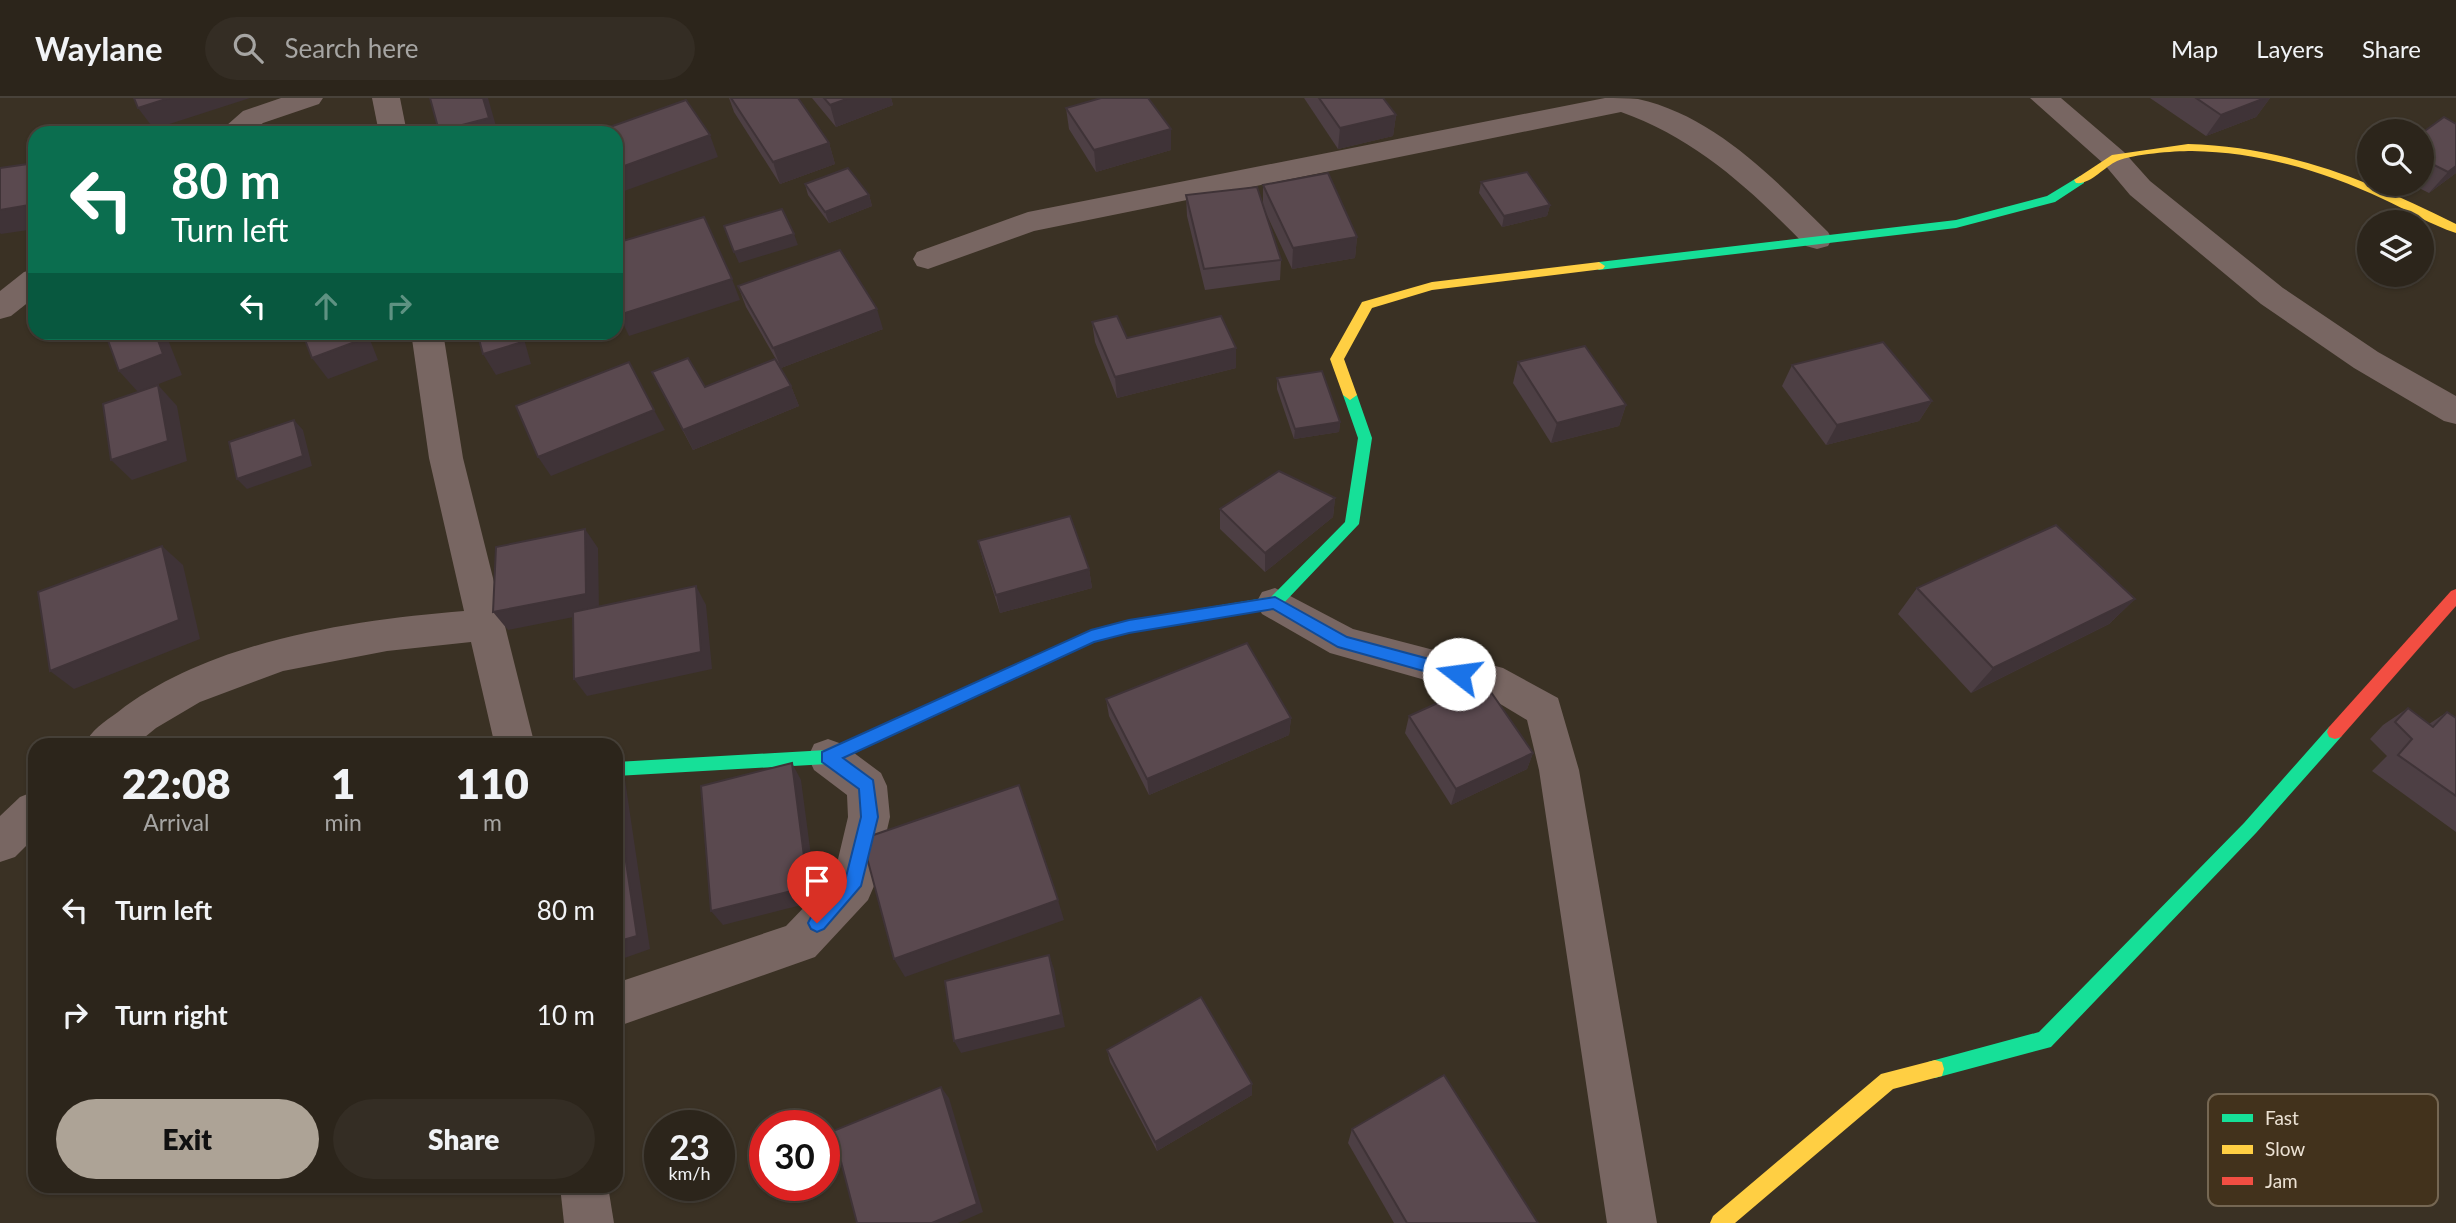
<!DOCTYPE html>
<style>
:root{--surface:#2c251b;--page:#342d24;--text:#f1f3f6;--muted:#a6a5a3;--line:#48423a;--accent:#ada396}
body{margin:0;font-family:Lato,sans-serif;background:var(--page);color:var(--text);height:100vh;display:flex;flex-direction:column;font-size:26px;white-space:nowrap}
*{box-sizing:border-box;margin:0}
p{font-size:23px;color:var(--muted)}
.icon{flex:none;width:38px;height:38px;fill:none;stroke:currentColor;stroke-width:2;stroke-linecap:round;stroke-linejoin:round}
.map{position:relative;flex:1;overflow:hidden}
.sheet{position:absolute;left:28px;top:640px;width:595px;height:455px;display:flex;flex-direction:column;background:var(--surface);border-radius:21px;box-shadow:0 2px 5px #0004,0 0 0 2px var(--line)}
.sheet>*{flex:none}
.top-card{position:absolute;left:28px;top:28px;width:595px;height:214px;border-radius:21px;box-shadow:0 2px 5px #0004,0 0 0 2px var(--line);background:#0b6e4f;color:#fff;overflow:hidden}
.tools{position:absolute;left:2357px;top:21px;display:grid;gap:14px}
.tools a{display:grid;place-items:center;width:77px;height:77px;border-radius:50%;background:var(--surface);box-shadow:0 2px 5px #0004,0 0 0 2px var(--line);font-size:35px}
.speed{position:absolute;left:644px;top:1012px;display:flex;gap:14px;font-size:35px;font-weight:700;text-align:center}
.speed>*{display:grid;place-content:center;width:91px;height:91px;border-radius:50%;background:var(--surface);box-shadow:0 2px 5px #0004,0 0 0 2px var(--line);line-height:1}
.speed small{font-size:18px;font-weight:400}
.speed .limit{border:10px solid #d22;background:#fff;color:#111}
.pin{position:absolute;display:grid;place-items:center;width:60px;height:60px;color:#fff;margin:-72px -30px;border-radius:50% 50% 50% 0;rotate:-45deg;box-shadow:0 0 7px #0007}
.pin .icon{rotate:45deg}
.me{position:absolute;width:77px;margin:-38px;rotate:285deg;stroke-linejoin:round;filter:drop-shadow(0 0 5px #0008)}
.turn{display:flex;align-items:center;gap:24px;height:147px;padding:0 28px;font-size:32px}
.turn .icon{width:91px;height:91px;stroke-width:2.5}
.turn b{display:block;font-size:49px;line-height:60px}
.lanes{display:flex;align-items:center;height:66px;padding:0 28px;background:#0003;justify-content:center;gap:35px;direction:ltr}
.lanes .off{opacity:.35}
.eta{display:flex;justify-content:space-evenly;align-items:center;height:119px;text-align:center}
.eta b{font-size:42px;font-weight:800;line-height:49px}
.primary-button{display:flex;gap:14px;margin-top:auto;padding:14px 28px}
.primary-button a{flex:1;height:80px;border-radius:42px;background:var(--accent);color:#111;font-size:28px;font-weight:800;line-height:80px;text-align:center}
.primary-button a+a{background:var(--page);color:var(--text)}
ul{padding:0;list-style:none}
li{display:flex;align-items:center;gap:21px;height:105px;padding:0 28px}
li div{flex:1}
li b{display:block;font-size:26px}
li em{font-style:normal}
header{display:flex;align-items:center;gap:42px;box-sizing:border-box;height:98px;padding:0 35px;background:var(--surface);border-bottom:2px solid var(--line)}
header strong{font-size:33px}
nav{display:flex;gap:38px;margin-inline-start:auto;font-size:24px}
.search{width:490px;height:63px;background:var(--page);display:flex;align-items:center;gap:18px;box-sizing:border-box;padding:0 24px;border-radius:38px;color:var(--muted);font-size:26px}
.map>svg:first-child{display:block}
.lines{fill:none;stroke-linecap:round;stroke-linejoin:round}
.street{fill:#786662;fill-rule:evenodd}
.fast{fill:#16e098;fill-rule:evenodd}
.slow{fill:#ffcf43;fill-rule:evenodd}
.jam{fill:#f24e42;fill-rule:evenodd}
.wall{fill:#4d3f44}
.shaded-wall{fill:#3f3337}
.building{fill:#5a494f;stroke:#3f3337;stroke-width:2}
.route{fill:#1a73e8;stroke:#114b97;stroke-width:2}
.key{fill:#42321c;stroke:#756753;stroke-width:2}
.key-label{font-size:19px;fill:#ebe1d3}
</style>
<header>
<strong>Waylane</strong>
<div class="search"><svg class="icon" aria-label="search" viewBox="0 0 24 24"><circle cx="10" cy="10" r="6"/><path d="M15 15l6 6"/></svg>Search here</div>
<nav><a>Map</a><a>Layers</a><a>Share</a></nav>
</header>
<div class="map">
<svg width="2456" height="1125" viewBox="0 0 2456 1125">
<rect width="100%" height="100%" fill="#3a3124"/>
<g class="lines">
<!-- street -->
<g class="street">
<polygon points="281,0 323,0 319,6 263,25 250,35 218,35 243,13"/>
<polygon points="372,0 400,0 407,35 379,35"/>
<path d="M1605,0C1615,0 1628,0 1638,1C1715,18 1774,81 1828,134L1832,141L1828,148L1817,151L1806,148C1751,92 1697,41 1621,14L1034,133L928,171L917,168L913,161L917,154L1028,114Z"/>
<polygon points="2030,0 2061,0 2124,54 2150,83 2283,190 2378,254 2456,298 2456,326 2444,323 2354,270 2261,206 2130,97 2104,66"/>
<polygon points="35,171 35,199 11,218 0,221 0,193 24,174"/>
<path d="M411,234H443L463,360L535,648H495L471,544L387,553L283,573L200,604L156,630L134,648H84C91,632 104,624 118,614C209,543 352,522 464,513L429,360Z"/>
<polygon points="1275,490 1353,531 1503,570 1558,600 1579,672 1657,1125 1607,1125 1539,672 1527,622 1492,601 1330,555 1262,516 1256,505 1262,494"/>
<polygon points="828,641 842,646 881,675 887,688 890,719 874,788 868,802 815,859 616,929 616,885 786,828 834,778 848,719 847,697 814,672 808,659 814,646"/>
<polygon points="35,693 35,739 15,759 0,764 0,718 20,699"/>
<polygon points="560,1088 608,1088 614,1125 564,1125"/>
</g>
<!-- fast -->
<g class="fast">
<polygon points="2080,78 2084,79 2084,85 2055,104 1956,130 1599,172 1593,168 1599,164 1956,122 2047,98"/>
<polygon points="1350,292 1357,297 1372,340 1359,426 1280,509 1129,534 1094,544 828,666 616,678 616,664 827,652 1091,532 1129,522 1271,499 1345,424 1358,340 1343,297"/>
<polygon points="2335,627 2341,629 2343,634 2341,639 2256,735 2051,949 1935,980 1928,978 1926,971 1928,964 1935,962 2039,934 2244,725 2329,629"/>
</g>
<!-- slow -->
<g class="slow">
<path d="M2188,46C2287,49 2368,82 2456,126V135C2431,127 2407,112 2383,101C2323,73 2259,54 2192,53C2173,53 2134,56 2117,63C2104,69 2090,87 2076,85L2074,82L2112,57Z"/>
<polygon points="1599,164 1605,168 1603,171 1432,192 1372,210 1344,261 1357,297 1350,302 1343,297 1330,261 1362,204 1432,184"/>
<polygon points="1935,962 1942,964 1944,971 1942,978 1893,991 1735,1125 1710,1125 1713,1118 1881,976"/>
</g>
<!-- jam -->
<polygon class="jam" points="2456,491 2456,508 2341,639 2335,641 2329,639 2327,634 2329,629 2451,493"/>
</g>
<!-- wall -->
<g class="wall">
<polygon points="729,0 798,0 829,45 835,66 780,86 734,14"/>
<polygon points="812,0 891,0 893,7 836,29"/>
<polygon points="1304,0 1383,0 1396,17 1393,38 1338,51"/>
<polygon points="2150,0 2270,0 2256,19 2206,38"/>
<polygon points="1066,10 1171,31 1171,52 1096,74 1069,31"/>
<polygon points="2456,26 2456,75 2429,95 2411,86 2422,86 2422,35"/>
<polygon points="1481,84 1550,107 1547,118 1502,129 1479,95"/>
<polygon points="805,86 869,97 872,108 829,125 808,97"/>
<polygon points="1263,87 1357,139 1355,160 1292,171 1265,113 1281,162 1280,182 1205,192 1187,118 1186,97 1263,107"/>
<polygon points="738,188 883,231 781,270 746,209"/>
<polygon points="1092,224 1127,240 1236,270 1117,300 1095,244"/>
<polygon points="1518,264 1626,307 1619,328 1551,345 1513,285"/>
<polygon points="1792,267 1932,303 1919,323 1826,347 1782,288"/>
<polygon points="652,274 705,289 791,288 799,308 693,352"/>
<polygon points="1277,280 1340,324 1339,334 1294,341 1277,291"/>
<polygon points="1335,400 1333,419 1265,474 1220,431 1220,411"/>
<polygon points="978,443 1089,471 1092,490 1000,515 983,462"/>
<polygon points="1917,490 2135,501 2109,526 1971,595 1898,516"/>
<polygon points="1106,601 1291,620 1289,637 1149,697 1109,618"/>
<polygon points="2408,610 2429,626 2447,614 2456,620 2456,734 2372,673 2387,658 2370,641 2383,627"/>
<polygon points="1409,618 1533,655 1527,671 1451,707 1405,635"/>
<polygon points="1107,952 1252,997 1157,1053 1110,964"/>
<polygon points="1352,1031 1538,1125 1394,1125 1348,1045"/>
</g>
<!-- shaded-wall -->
<g class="shaded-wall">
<polygon points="169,0 250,0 154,31 138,10"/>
<polygon points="483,0 488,0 498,35 440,35 439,33"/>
<polygon points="849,0 891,0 893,7 836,29 830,7"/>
<polygon points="2265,0 2270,0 2256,19 2206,38 2221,17"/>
<polygon points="1396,17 1393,38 1338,51 1340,30"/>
<polygon points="1171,31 1171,52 1096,74 1094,52"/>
<polygon points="710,37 718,59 616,96 616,71"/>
<polygon points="829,45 835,66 780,86 773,64"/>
<polygon points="2456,68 2456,75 2429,95 2448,74"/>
<polygon points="869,97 872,108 829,125 825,114"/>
<polygon points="35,106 35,131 1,136 0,135 0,112"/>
<polygon points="1550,107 1547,118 1502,129 1504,118"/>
<polygon points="794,136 798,147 739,165 734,154"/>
<polygon points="1357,139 1355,160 1292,171 1293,150"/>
<polygon points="732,181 740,202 629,238 619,217"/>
<polygon points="877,211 883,231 781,270 773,250"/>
<polygon points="155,234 165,234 182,277 138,294 119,273"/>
<polygon points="360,234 367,234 378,262 328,281 312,260"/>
<polygon points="516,234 522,234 531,266 496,277 483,256"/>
<polygon points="557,234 585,234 561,242"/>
<polygon points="1236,250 1236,270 1117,300 1115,279"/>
<polygon points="158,287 177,308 187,363 132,382 111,362"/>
<polygon points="791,288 799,308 693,352 683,332"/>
<polygon points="1932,303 1919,323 1826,347 1837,327"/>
<polygon points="1626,307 1619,328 1551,345 1557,325"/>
<polygon points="654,312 665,332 551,378 538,359"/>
<polygon points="294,322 303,332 312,368 247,391 237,381"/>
<polygon points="1340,324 1339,334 1294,341 1295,331"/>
<polygon points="1335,400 1333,419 1265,474 1265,455"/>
<polygon points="585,431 598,450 599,514 508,532 493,514"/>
<polygon points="162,448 183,467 200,541 74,591 50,573"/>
<polygon points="1089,471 1092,490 1000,515 996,497"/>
<polygon points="696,488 706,507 712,571 587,598 574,581"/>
<polygon points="2135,501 2109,526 1971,595 1993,570"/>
<polygon points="1291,620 1289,637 1149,697 1147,681"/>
<polygon points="1533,655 1527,671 1451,707 1456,691"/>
<polygon points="792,665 801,682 817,803 723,827 711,813"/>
<polygon points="616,671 625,682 650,851 616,863"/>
<polygon points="1058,802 1064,822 905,879 894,861"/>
<polygon points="1049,857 1054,871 1065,929 961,955 954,943"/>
<polygon points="1252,986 1252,997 1157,1053 1155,1044"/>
<polygon points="941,989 949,1000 983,1114 958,1125 932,1125"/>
</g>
<!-- building -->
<g class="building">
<polygon points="134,0 169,0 138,10"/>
<polygon points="430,0 483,0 489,20 439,33"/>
<polygon points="731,0 798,0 829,45 773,64"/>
<polygon points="824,0 849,0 830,7"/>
<polygon points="1101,0 1148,0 1171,31 1094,52 1066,10"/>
<polygon points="1319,0 1383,0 1396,17 1340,30"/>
<polygon points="2196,0 2265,0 2221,17"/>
<polygon points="686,2 710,37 616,71 616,35 593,35"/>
<polygon points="2444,19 2456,26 2456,68 2448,74 2422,61 2422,35"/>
<polygon points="35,65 35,106 0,112 0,70"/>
<polygon points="848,70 869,97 825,114 805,86"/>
<polygon points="1527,74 1550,107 1504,118 1481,84"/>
<polygon points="1328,75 1357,139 1293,150 1263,87"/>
<polygon points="1257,89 1281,162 1204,171 1186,97"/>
<polygon points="782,111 794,136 734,154 724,128"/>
<polygon points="704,119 732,181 619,217 616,210 616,145"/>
<polygon points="840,152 877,211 773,250 738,188"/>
<polygon points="1117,218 1127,240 1221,218 1236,250 1115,279 1092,224"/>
<polygon points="105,234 155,234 163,256 119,273"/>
<polygon points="302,234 360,234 363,241 312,260"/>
<polygon points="477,234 516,234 519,245 483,256"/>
<polygon points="1883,244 1932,303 1837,327 1792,267"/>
<polygon points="1585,248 1626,307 1557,325 1518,264"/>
<polygon points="688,260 705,289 775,261 791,288 683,332 652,274"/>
<polygon points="629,264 654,312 538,359 516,308"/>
<polygon points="1322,273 1340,324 1295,331 1277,280"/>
<polygon points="158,287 168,343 111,362 103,306"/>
<polygon points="294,322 303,358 237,381 229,344"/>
<polygon points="1279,373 1335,400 1265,455 1220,411"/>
<polygon points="1070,418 1089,471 996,497 978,443"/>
<polygon points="2056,427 2135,501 1993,570 1917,490"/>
<polygon points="585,431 586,496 493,514 496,449"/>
<polygon points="162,448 179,522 50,573 38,494"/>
<polygon points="696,488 701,554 574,581 573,514"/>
<polygon points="1247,545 1291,620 1147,681 1106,601"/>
<polygon points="1484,584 1533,655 1456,691 1409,618"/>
<polygon points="2408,610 2433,629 2447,614 2456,620 2456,698 2398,657 2412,641 2395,624"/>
<polygon points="792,665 808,789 711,813 701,688"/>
<polygon points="1019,687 1058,802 894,861 862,741"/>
<polygon points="616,696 637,838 616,844"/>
<polygon points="1049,857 1061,917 954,943 945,883"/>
<polygon points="1201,899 1252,986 1155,1044 1107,952"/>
<polygon points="1444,977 1538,1125 1407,1125 1352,1031"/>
<polygon points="941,989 977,1106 932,1125 857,1125 833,1033"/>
</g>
<!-- route -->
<polygon class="route" points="1275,499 1347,539 1459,569 1467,576 1459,583 1338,549 1273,511 1129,535 1094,544 843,660 873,682 878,719 861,788 824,831 817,834 811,831 808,825 811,819 845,783 861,719 859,691 822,664 822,654 1091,532 1129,522"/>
<!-- legend -->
<rect x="2208" y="996" width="230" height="112" rx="10" class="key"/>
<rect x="2222" y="1016" width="31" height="8" fill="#16e098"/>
<rect x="2222" y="1047" width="31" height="9" fill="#ffcf43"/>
<rect x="2222" y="1079" width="31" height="8" fill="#f24e42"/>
<g class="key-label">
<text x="2265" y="1027">Fast</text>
<text x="2265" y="1058">Slow</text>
<text x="2265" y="1090">Jam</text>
</g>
</svg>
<div class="tools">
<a><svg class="icon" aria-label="search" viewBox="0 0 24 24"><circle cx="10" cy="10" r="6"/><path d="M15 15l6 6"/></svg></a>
<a><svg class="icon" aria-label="layers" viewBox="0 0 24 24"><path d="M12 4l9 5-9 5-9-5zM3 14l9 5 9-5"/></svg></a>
</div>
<div class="speed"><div>23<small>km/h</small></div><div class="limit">30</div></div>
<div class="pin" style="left:817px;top:825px;background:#d93025"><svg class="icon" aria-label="arrive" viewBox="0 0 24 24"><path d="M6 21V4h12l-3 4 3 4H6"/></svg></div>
<svg class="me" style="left:1459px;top:576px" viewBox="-20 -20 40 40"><circle r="19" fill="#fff"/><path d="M0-13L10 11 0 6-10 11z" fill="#1a73e8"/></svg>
<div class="top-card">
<div class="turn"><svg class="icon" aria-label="left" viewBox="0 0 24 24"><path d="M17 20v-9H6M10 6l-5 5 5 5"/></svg><div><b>80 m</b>Turn left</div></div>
<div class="lanes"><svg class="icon" aria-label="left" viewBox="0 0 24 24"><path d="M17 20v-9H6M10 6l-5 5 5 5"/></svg><svg class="icon off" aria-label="ahead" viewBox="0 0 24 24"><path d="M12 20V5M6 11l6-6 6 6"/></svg><svg class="icon off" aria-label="right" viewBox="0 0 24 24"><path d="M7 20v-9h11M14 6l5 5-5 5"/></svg></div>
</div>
<section class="sheet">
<div class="eta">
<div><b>22:08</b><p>Arrival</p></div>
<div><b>1</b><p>min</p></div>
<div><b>110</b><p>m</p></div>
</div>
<ul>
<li><svg class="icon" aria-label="left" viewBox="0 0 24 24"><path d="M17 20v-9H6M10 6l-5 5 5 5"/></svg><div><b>Turn left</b></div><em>80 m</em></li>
<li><svg class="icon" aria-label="right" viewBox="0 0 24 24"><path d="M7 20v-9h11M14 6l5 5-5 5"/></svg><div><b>Turn right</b></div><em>10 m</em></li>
</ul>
<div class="primary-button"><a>Exit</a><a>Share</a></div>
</section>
</div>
